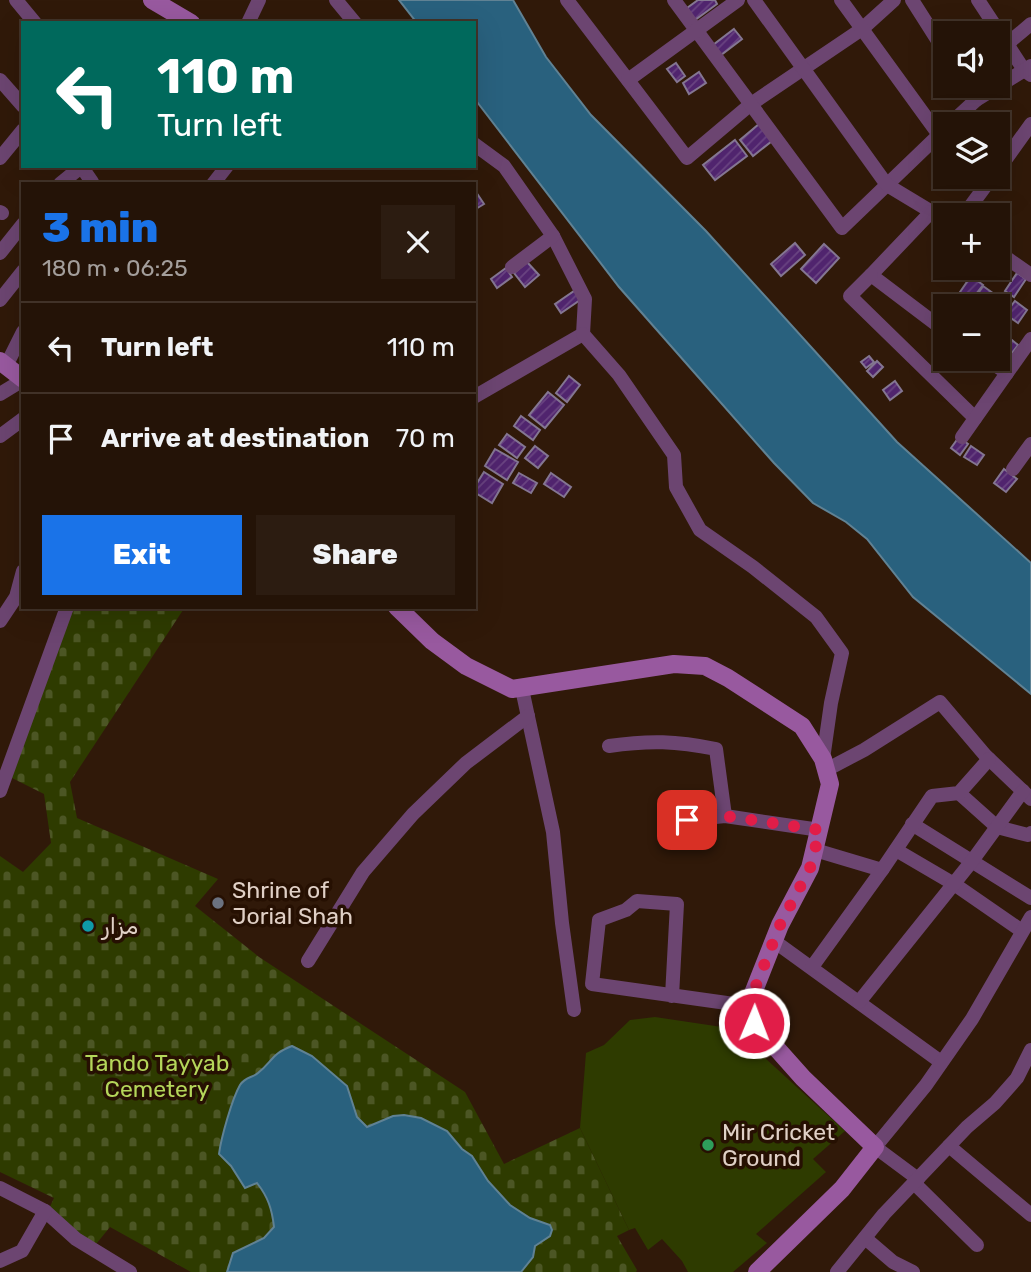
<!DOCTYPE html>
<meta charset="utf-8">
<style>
:root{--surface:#241307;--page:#2c1c11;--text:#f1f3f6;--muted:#a39e9b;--line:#413228;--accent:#1a73e8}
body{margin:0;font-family:Rubik,Cairo,sans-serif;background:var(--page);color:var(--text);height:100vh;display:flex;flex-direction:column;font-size:26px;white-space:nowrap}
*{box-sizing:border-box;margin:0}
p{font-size:23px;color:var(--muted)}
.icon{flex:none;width:38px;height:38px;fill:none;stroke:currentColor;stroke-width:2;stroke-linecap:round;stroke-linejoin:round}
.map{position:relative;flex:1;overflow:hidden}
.panel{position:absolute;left:21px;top:182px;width:455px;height:427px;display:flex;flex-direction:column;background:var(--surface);border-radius:0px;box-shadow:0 7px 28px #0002,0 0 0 2px var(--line)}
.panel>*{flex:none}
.banner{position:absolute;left:21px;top:21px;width:455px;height:147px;border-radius:0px;box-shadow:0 7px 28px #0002,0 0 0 2px var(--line);background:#00695c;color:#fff;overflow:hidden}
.buttons{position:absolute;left:933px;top:21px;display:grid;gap:14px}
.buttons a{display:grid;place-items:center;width:77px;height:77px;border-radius:0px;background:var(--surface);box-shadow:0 7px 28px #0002,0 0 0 2px var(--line);font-size:35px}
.pin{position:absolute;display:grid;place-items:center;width:60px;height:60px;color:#fff;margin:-30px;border-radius:14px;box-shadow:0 4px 10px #0006}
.me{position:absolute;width:77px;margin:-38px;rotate:1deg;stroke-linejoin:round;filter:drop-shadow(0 0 5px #0008)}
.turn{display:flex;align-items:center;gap:24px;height:147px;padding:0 21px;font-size:32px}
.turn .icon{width:91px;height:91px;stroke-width:2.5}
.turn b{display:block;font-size:49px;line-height:60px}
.round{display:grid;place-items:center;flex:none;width:74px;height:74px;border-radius:0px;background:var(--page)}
.head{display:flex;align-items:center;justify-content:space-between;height:119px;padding:0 21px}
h1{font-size:42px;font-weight:800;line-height:52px;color:var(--accent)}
.primary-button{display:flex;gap:14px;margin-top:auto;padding:14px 21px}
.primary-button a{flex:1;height:80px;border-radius:0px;background:var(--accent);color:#fff;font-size:28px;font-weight:800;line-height:80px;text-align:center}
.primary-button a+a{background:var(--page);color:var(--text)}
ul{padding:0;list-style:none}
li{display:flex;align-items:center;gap:21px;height:91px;padding:0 21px;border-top:2px solid var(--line)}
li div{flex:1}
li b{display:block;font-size:26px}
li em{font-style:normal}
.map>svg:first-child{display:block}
.cemetery{fill:url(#cemetery-stones)}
.park{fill:#2e3b00}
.water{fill:#29617e;stroke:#608294;stroke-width:2}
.building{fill:url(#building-hatch);stroke:#847692;stroke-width:2}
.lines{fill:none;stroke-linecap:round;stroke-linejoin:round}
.street{stroke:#6c4571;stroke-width:14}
.secondary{stroke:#98599f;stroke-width:18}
.route{stroke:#e11d48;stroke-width:12;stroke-dasharray:0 21.6}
.worship-dot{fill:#6b7280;stroke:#261002;stroke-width:2.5}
.culture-dot{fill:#0f9aa8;stroke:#261002;stroke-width:2.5}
.leisure-dot{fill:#2e9e5b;stroke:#261002;stroke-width:2.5}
.labels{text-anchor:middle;stroke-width:7;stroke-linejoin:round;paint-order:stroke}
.poi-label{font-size:23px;fill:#e0d0c6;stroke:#261002;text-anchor:start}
.park-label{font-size:23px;fill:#b4d65a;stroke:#261002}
</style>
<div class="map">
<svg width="1031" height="1272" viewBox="0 0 1031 1272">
<defs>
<pattern id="cemetery-stones" width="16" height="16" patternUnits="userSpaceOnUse" patternTransform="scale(1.75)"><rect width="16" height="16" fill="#2e3b00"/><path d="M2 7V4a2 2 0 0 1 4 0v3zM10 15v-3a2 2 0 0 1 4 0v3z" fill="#4c5624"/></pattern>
<pattern id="building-hatch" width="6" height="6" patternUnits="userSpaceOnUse" patternTransform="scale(1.75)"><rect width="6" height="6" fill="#50246e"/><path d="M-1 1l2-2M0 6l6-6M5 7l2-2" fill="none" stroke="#694381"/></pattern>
</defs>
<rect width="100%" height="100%" fill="#301909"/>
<!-- cemetery -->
<polygon class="cemetery" points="68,607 185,607 70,782 77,818 218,879 195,906 259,957 465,1092 504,1164 580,1128 629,1230 617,1236 637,1270 636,1272 191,1272 110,1227 92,1249 47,1213 54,1198 0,1172 0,856 23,872 51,843 44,794 6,775"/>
<!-- park -->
<polygon class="park" points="655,1017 722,1027 743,1038 845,1131 813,1159 826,1172 756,1234 767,1243 733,1272 688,1272 682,1261 662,1239 648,1250 635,1228 629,1230 580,1128 586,1053 604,1045 630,1020"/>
<!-- water -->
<g class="water">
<polygon points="399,0 513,0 546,57 591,115 706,231 897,442 1031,563 1031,694 913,597 867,539 846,522 813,503 774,463 619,287 474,98 474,23 417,23"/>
<path d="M292,1046L312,1056L347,1086L357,1117L367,1127L393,1116L404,1115L421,1118L447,1131L462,1149L472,1156L488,1181L510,1205L530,1218L550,1225L552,1230L550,1236L535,1246L533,1257L521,1272H227L233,1253L264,1238L274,1227C272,1209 268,1197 257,1183L245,1188L231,1166L219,1154C221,1138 232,1099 240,1085C245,1077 252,1078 258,1073C273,1061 271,1054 292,1046Z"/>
</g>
<!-- building -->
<g class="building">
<polygon points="698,0 715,0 717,4 695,20 687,8"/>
<polygon points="734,29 742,39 721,55 713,45"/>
<polygon points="676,63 685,76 677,82 667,69"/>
<polygon points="699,72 706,83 689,94 683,83"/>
<polygon points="759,124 772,141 753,156 740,140"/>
<polygon points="735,140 747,156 715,180 703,165"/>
<polygon points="474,189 484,204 474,210"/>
<polygon points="945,233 945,251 944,253 935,245"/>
<polygon points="795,243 805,255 781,276 771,264"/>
<polygon points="824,244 839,258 816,283 801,269"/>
<polygon points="527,262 539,275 525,287 514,273"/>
<polygon points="506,268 512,277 497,288 491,279"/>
<polygon points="975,268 991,268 983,278 973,271"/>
<polygon points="1017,273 1026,279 1014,297 1005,291"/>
<polygon points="971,276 983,285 969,303 958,295"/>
<polygon points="983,286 1001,299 995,306 987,306 975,298"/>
<polygon points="577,289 583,298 561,313 555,304"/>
<polygon points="1015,301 1027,310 1018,323 1005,314"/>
<polygon points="1007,336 1018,345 1005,362 998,357 998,349"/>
<polygon points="869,356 874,362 866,368 861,362"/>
<polygon points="877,361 883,367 873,377 867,371"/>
<polygon points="569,376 580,385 567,402 556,393"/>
<polygon points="895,381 902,391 890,400 883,390"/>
<polygon points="548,392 564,405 545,428 529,415"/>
<polygon points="521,416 540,430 533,440 514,426"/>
<polygon points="507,434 525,447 517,458 499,445"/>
<polygon points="959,437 968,444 960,455 951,448"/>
<polygon points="535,446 548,456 538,468 525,458"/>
<polygon points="971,446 984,455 977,465 964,457"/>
<polygon points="495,449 518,462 507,480 485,466"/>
<polygon points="1004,469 1017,479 1006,492 994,483"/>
<polygon points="484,472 503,484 492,503 474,492 474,488"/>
<polygon points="519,473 537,483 531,493 513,483"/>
<polygon points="551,473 571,487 564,497 544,484"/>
</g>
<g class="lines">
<!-- street -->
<g class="street">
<polyline points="16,0 35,23"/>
<polyline points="336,0 355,23"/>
<polyline points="567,0 687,158 751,104 862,29 894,0"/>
<polyline points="674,0 842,228 945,129"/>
<polyline points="754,0 887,185 945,220"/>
<polyline points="841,0 939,135"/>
<polyline points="912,0 945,52"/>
<polyline points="978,0 1024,70 1031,75"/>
<polyline points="248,23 259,0"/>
<polyline points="1007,44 1031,24"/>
<polyline points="0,80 23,106"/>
<polyline points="628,80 738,0"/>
<polyline points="976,100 1031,66"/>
<polyline points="950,124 976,100 967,86"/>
<polyline points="474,144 504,166 553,236 585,299 583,334 474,397"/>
<polyline points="0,158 23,130"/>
<polyline points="81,166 92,182 91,184"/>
<polyline points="998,170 1031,124"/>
<polyline points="60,184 82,166"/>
<polyline points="213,184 227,166"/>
<polyline points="0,212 2,213"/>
<polyline points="931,212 871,275 945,331"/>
<polyline points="964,215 992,177"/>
<polyline points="998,252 1031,275"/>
<polyline points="0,253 23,224"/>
<polyline points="512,267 553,236"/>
<polyline points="871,275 850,296 975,418"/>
<polyline points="0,300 23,271"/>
<polyline points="583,334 619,375 674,455 676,487 700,530 753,567 816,617 842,653 831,703 823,759"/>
<polyline points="986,359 1007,373"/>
<polyline points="6,366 23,332"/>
<polyline points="0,394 23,380"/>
<polyline points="0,436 23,419"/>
<polyline points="962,437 1031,339"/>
<polyline points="1013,469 1031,444"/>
<polyline points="0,621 16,597 23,571"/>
<polyline points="522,689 553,832 562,923 574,1010"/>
<path d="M609,746C650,740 676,741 716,749L725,816"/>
<polyline points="826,770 864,750 940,702 985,755 1031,799"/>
<polyline points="0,791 67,607"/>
<polyline points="959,793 997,827 1028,835 1031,833"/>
<polyline points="687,820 725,816 820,830"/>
<polyline points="912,824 1031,898"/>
<polyline points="815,850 882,870"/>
<polyline points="896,850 954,884 1022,931"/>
<polyline points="774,941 941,1062"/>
<polyline points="308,961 363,872 413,814 466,763 528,716"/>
<polyline points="812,967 882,870 932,796 959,793 989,759"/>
<polyline points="672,996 677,904 637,901 626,910 599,920 592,984 748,1006"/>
<polyline points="859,1002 972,861 1023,791"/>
<polyline points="949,1146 1031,1215"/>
<polyline points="918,1179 875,1147 926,1085 972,1019 1031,917"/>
<polyline points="914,1183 977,1245"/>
<polyline points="0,1188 45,1211 76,1239 130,1272"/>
<polyline points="865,1238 893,1262 913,1272"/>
<polyline points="0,1261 22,1251 45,1211"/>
<polyline points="837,1272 884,1214 967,1127 995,1103 1017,1078 1031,1050"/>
</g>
<!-- secondary -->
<g class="secondary">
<polyline points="152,0 191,23"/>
<polyline points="0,361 23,379"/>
<polyline points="397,607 432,641 466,666 512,689 674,664 705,666 728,678 802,726 823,759 830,784 810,868 780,925 748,1006 754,1023 803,1078 875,1147 842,1189 757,1272"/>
</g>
</g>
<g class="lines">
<!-- route -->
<polyline class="route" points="687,820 725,816 820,830 810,868 780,925 748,1006 754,1023"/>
</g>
<!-- markers -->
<circle class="worship-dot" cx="218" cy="903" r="7"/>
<circle class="culture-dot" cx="88" cy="926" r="7"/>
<circle class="leisure-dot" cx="708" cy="1145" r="7"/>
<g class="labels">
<!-- poi labels -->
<g class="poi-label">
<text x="232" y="898">Shrine of<tspan x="232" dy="26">Jorial Shah</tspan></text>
<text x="102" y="934">مزار</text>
<text x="722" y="1140">Mir Cricket<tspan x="722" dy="26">Ground</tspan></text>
</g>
<!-- park labels -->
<g class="park-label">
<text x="157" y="1071">Tando Tayyab<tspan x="157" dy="26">Cemetery</tspan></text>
</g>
</g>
</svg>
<div class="buttons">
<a><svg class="icon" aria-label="sound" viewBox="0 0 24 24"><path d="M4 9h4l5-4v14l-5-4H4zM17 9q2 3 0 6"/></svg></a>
<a><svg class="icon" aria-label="layers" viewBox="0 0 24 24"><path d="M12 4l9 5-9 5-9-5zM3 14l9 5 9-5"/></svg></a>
<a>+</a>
<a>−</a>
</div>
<div class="pin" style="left:687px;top:820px;background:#d93025"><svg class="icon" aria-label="arrive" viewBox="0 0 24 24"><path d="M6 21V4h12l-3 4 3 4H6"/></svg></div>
<svg class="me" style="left:754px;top:1023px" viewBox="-20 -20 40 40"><circle r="17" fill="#e11d48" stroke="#fff" stroke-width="3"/><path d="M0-11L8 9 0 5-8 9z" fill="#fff"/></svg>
<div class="banner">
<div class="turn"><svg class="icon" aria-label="left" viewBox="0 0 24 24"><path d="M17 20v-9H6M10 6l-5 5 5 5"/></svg><div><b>110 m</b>Turn left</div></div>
</div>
<section class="panel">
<div class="head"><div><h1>3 min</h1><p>180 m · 06:25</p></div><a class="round"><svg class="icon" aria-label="close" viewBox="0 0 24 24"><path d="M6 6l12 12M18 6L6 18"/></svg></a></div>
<ul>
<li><svg class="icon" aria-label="left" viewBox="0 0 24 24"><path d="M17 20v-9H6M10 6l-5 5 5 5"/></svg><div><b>Turn left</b></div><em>110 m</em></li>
<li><svg class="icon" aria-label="arrive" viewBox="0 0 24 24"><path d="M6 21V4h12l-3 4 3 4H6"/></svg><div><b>Arrive at destination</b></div><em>70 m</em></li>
</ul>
<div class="primary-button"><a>Exit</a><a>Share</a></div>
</section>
</div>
